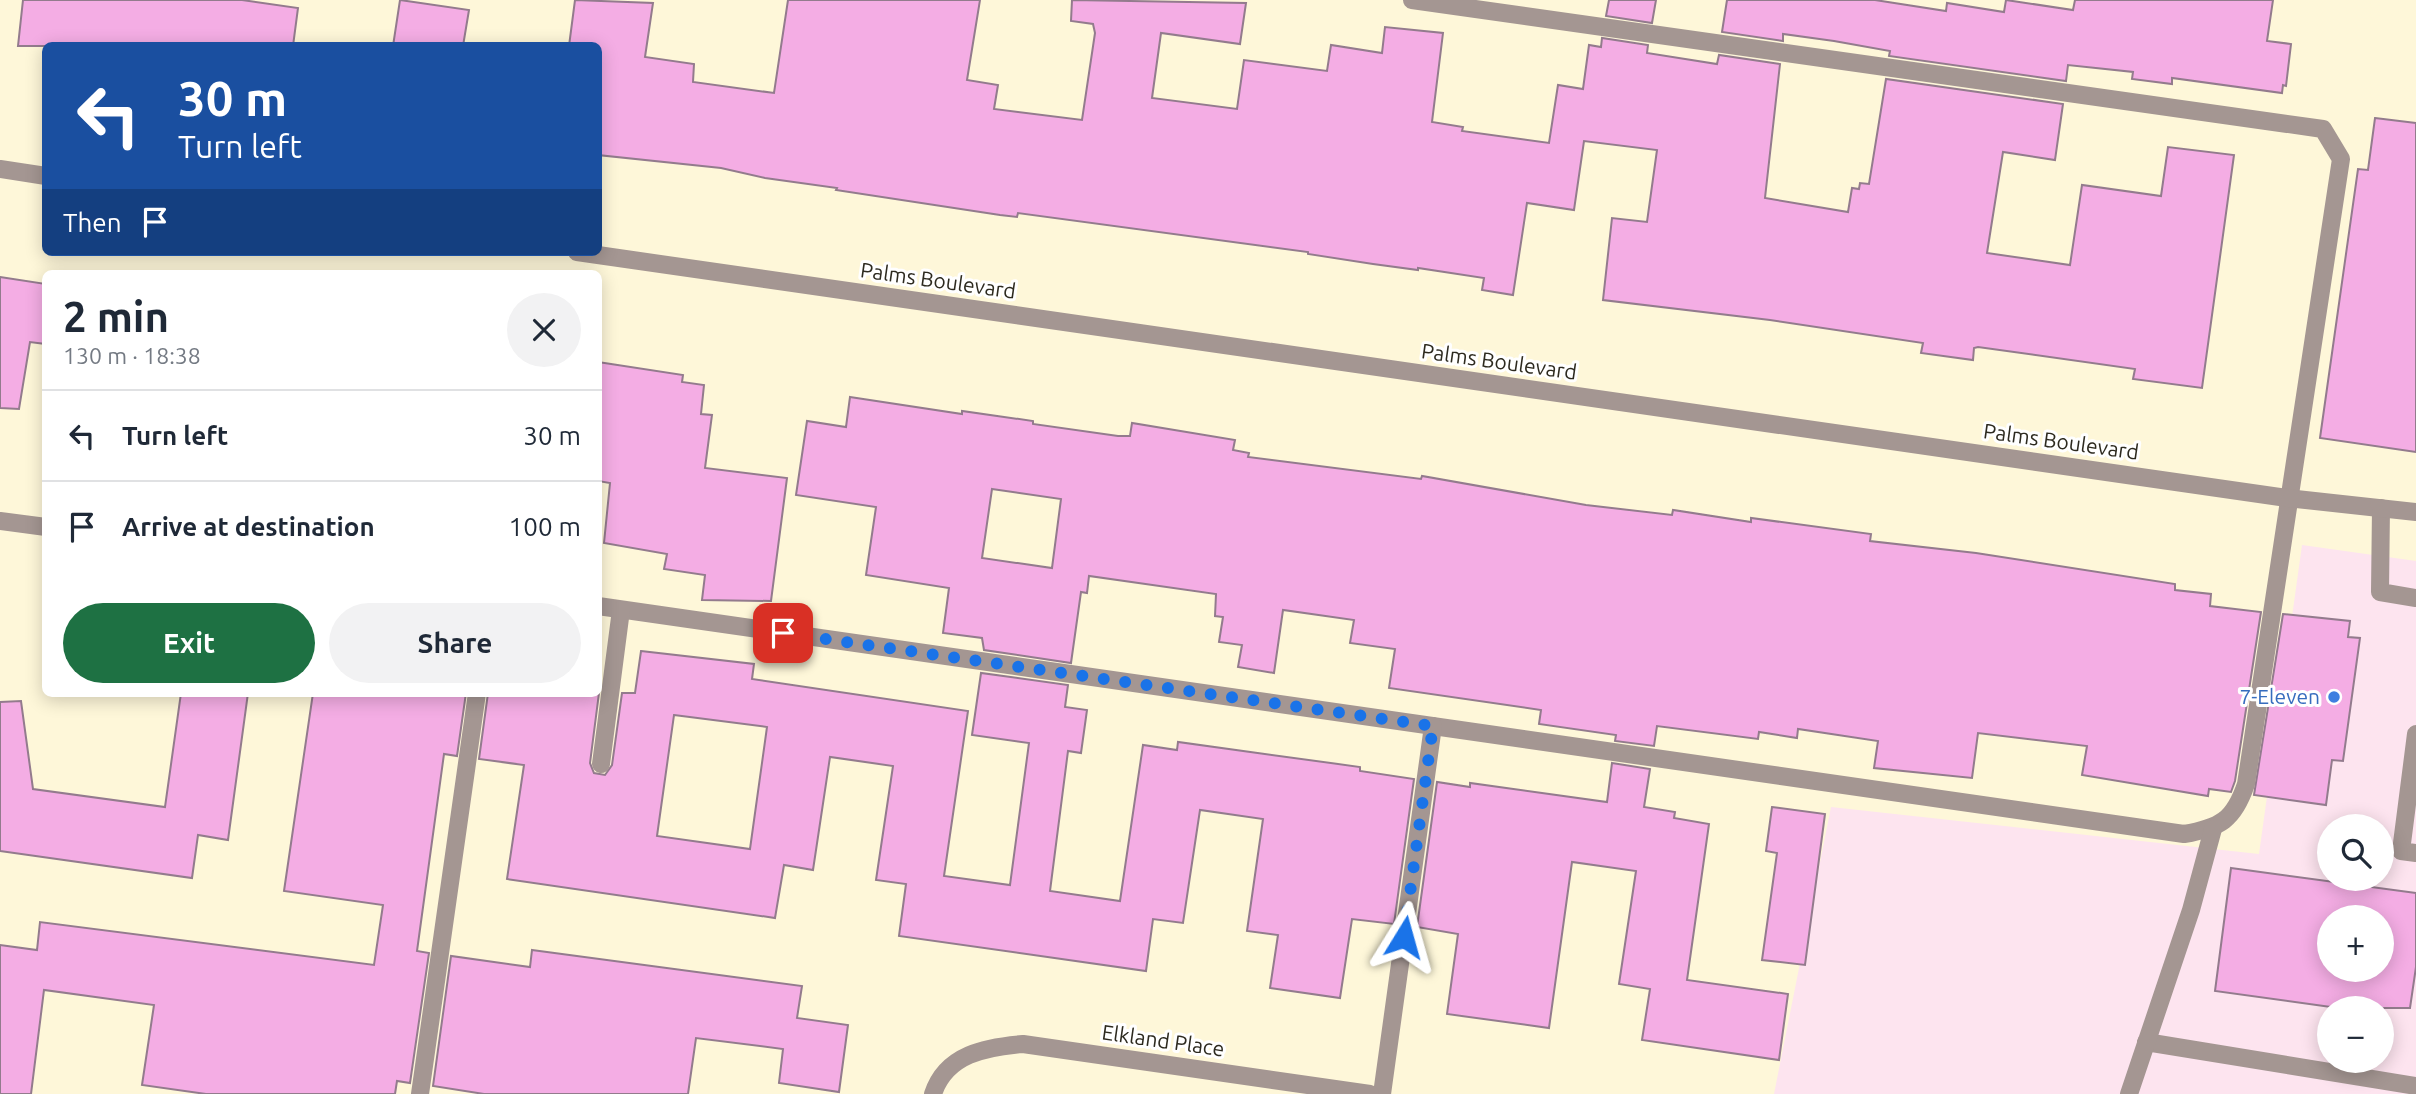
<!DOCTYPE html>
<meta charset="utf-8">
<style>
:root{--surface:#fff;--page:#f2f2f3;--text:#1f2937;--muted:#747a83;--line:#e0e1e3;--accent:#1e7143}
body{margin:0;font-family:Ubuntu,sans-serif;background:var(--page);color:var(--text);height:100vh;display:flex;flex-direction:column;font-size:26px;white-space:nowrap}
*{box-sizing:border-box;margin:0}
p{font-size:23px;color:var(--muted)}
.icon{flex:none;width:38px;height:38px;fill:none;stroke:currentColor;stroke-width:2;stroke-linecap:round;stroke-linejoin:round}
.map{position:relative;flex:1;overflow:hidden}
.side{position:absolute;left:42px;top:270px;width:560px;height:427px;display:flex;flex-direction:column;background:var(--surface);border-radius:10px;box-shadow:0 4px 18px #0003}
.side>*{flex:none}
.guide{position:absolute;left:42px;top:42px;width:560px;height:214px;border-radius:10px;box-shadow:0 4px 18px #0003;background:#1a4fa0;color:#fff;overflow:hidden}
.controls{position:absolute;left:2317px;top:814px;display:grid;gap:14px}
.controls a{display:grid;place-items:center;width:77px;height:77px;border-radius:50%;background:var(--surface);box-shadow:0 4px 18px #0003;font-size:35px}
.pin{position:absolute;display:grid;place-items:center;width:60px;height:60px;color:#fff;margin:-30px;border-radius:14px;box-shadow:0 4px 10px #0006}
.me{position:absolute;width:77px;margin:-38px;rotate:8deg;stroke-linejoin:round;filter:drop-shadow(0 0 5px #0008)}
.turn{display:flex;align-items:center;gap:24px;height:147px;padding:0 21px;font-size:32px}
.turn .icon{width:91px;height:91px;stroke-width:2.5}
.turn b{display:block;font-size:49px;line-height:60px}
.then{display:flex;align-items:center;height:66px;padding:0 21px;background:#0003;gap:14px;font-size:26px}
.round{display:grid;place-items:center;flex:none;width:74px;height:74px;border-radius:37px;background:var(--page)}
.headline{display:flex;align-items:center;justify-content:space-between;height:119px;padding:0 21px}
h1{font-size:42px;font-weight:700;line-height:52px}
.cta{display:flex;gap:14px;margin-top:auto;padding:14px 21px}
.cta a{flex:1;height:80px;border-radius:42px;background:var(--accent);color:#fff;font-size:28px;font-weight:700;line-height:80px;text-align:center}
.cta a+a{background:var(--page);color:var(--text)}
ul{padding:0;list-style:none}
li{display:flex;align-items:center;gap:21px;height:91px;padding:0 21px;border-top:2px solid var(--line)}
li div{flex:1}
li b{display:block;font-size:26px}
li em{font-style:normal}
.map>svg:first-child{display:block}
.commercial{fill:#fde4ef;fill-rule:evenodd}
.building{fill:#f4ade4;stroke:#937b8d;stroke-width:2;fill-rule:evenodd}
.lines{fill:none;stroke-linecap:round;stroke-linejoin:round}
.service{stroke:#a49692;stroke-width:18}
.minor{stroke:#a49692;stroke-width:18}
.route{stroke:#1a73e8;stroke-width:12;stroke-dasharray:0 21.6}
.shop-dot{fill:#3f7fe0;stroke:#fff;stroke-width:2.5}
.labels{text-anchor:middle;stroke-width:6;stroke-linejoin:round;paint-order:stroke}
.street-label{font-size:21px;fill:#2d2a1f;stroke:#fff}
.shop-label{font-size:21px;fill:#366cbe;stroke:#fff;text-anchor:end}
</style>
<div class="map">
<svg width="2416" height="1094" viewBox="0 0 2416 1094">
<rect width="100%" height="100%" fill="#fef7d9"/>
<!-- commercial -->
<path class="commercial" d="M2302,545L2416,561V1094H1774L1831,807L2259,854ZM2329,826H2382V878H2329ZM2329,917H2382V970H2329ZM2329,1008H2382V1060H2329Z"/>
<!-- building -->
<g class="building">
<polygon points="23,0 242,0 298,8 293,46 18,46"/>
<polygon points="400,0 469,10 463,46 393,46"/>
<polygon points="575,0 653,3 645,57 694,64 693,82 774,93 788,0 980,0 967,80 998,85 994,109 1082,120 1095,33 1093,24 1071,21 1072,0 1246,3 1240,44 1161,33 1152,98 1237,109 1244,60 1327,71 1331,45 1382,53 1385,27 1443,33 1432,122 1463,127 1462,131 1549,143 1558,85 1583,89 1589,45 1601,47 1602,38 1648,45 1647,53 1717,64 1719,55 1780,64 1765,198 1848,212 1852,188 1859,189 1860,183 1869,184 1886,79 2063,104 2055,160 2003,152 1987,253 2070,265 2082,185 2161,196 2168,147 2234,155 2202,388 2133,379 2135,369 1978,347 1974,348 1973,360 1921,353 1923,343 1770,320 1603,300 1612,218 1647,222 1657,150 1584,141 1574,210 1527,203 1513,295 1482,290 1484,278 1418,268 1418,270 1373,264 1308,254 1308,252 1018,213 1017,217 1000,215 836,190 837,188 765,178 721,168 598,155 598,46 569,46"/>
<polygon points="1609,0 1656,0 1652,23 1606,16"/>
<polygon points="1727,0 1875,0 1946,11 1947,3 2004,12 2006,0 2073,10 2075,0 2273,0 2267,41 2291,44 2286,86 2283,85 2282,93 2172,78 2172,84 2132,79 2133,72 2068,65 2066,81 1889,56 1890,51 1834,41 1783,34 1783,41 1722,32"/>
<polygon points="2375,118 2416,123 2416,452 2320,438 2358,169 2368,170"/>
<polygon points="0,277 46,284 46,344 30,342 19,409 0,408"/>
<polygon points="598,362 683,375 682,382 704,385 701,414 712,415 705,468 787,478 771,601 702,600 705,575 664,569 667,554 604,543 610,483 598,481"/>
<path d="M850,397L962,414V411L1033,421V424L1118,436H1130L1132,423L1235,440L1233,450L1249,453L1248,457L1421,479L1422,476L1586,505L1672,515L1673,510L1751,522V518L1871,534L1870,541L1976,553L2175,584V590L2211,594L2210,606L2261,612L2235,781L2231,792L2209,789L2208,796L2082,775L2087,746L1978,733L1972,778L1874,768L1878,741L1798,729L1797,738L1759,732L1758,739L1657,726L1654,746L1615,741L1616,735L1539,724L1541,710L1389,688L1395,649L1350,643L1354,620L1283,610L1274,673L1238,667L1242,645L1219,642L1223,617L1215,616L1216,594L1089,576L1087,593L1081,592L1071,663L984,650L982,638L943,633L949,588L866,575L876,507L796,495L807,421L846,427ZM992,489L1061,499L1052,568L982,558Z"/>
<polygon points="2283,614 2350,621 2348,637 2360,638 2343,761 2332,760 2326,805 2254,795"/>
<path d="M641,651L754,664L752,679L968,711L944,876L1010,885L1029,743L972,735L981,673L1068,685L1065,707L1087,710L1081,753L1068,751L1050,891L1120,901L1143,745L1177,750L1178,742L1360,767V771L1414,779L1394,924L1352,919L1340,998L1270,988L1278,935L1247,931L1263,819L1200,810L1183,923L1153,919L1146,971L899,936L906,884L876,880L893,766L830,757L813,870L784,865L775,918L507,879L524,765L479,759L488,693H599L590,763L594,773L605,775L612,765L622,693H635ZM674,715L767,727L750,849L657,836Z"/>
<polygon points="181,693 248,693 228,840 198,835 192,878 0,851 0,702 21,701 33,789 165,807"/>
<polygon points="313,693 466,693 457,756 444,754 417,951 429,953 410,1083 397,1081 395,1094 206,1094 142,1085 154,1005 44,990 31,1094 0,1094 0,945 37,950 40,922 374,965 383,905 284,891"/>
<polygon points="1612,763 1650,769 1644,807 1675,812 1674,818 1709,824 1687,980 1788,994 1779,1060 1642,1040 1650,989 1619,984 1636,871 1572,862 1549,1028 1447,1014 1458,934 1417,927 1437,782 1470,787 1470,783 1607,802"/>
<polygon points="1772,807 1825,814 1805,965 1762,960 1777,853 1766,851"/>
<path d="M2231,868L2416,893V967L2410,1008H2338L2215,991ZM2329,917H2382V970H2329Z"/>
<polygon points="532,950 802,986 797,1018 848,1025 839,1092 779,1083 783,1049 696,1038 688,1094 484,1094 433,1086 451,956 530,967"/>
</g>
<g class="lines">
<!-- service -->
<g class="service">
<polyline points="2381,508 2380,592 2416,598"/>
<polyline points="0,521 46,527"/>
<path d="M598,606L2184,834C2220,828 2234,820 2246,784L2341,159L2323,129L1412,0"/>
<polyline points="2416,734 2401,851 2416,853"/>
<polyline points="601,764 621,610"/>
<polyline points="2146,1042 2416,1086"/>
<polyline points="420,1094 477,693"/>
<polyline points="1382,1094 1433,726"/>
<polyline points="2129,1094 2191,910 2213,829"/>
</g>
<!-- minor -->
<g class="minor">
<polyline points="0,169 46,176"/>
<polyline points="577,252 2287,498 2416,512"/>
<path d="M933,1094C946,1054 986,1047 1023,1044L1370,1094"/>
</g>
</g>
<g class="lines">
<!-- route -->
<polyline class="route" points="783,633 1433,726 1404,937"/>
</g>
<!-- markers -->
<circle class="shop-dot" cx="2334" cy="697" r="7"/>
<g class="labels">
<!-- street labels -->
<g class="street-label">
<text transform="translate(938 281) rotate(8)" y="7">Palms Boulevard</text>
<text transform="translate(1499 362) rotate(8)" y="7">Palms Boulevard</text>
<text transform="translate(2061 442) rotate(8)" y="7">Palms Boulevard</text>
<text transform="translate(1163 1041) rotate(8)" y="7">Elkland Place</text>
</g>
<!-- shop labels -->
<g class="shop-label">
<text x="2320" y="704">7-Eleven</text>
</g>
</g>
</svg>
<div class="controls">
<a><svg class="icon" aria-label="search" viewBox="0 0 24 24"><circle cx="10" cy="10" r="6"/><path d="M15 15l6 6"/></svg></a>
<a>+</a>
<a>−</a>
</div>
<div class="pin" style="left:783px;top:633px;background:#d93025"><svg class="icon" aria-label="arrive" viewBox="0 0 24 24"><path d="M6 21V4h12l-3 4 3 4H6"/></svg></div>
<svg class="me" style="left:1404px;top:937px" viewBox="-20 -20 40 40"><path d="M0-17L14 15 0 8-14 15z" fill="#1a73e8" stroke="#fff" stroke-width="4"/></svg>
<div class="guide">
<div class="turn"><svg class="icon" aria-label="left" viewBox="0 0 24 24"><path d="M17 20v-9H6M10 6l-5 5 5 5"/></svg><div><b>30 m</b>Turn left</div></div>
<div class="then">Then<svg class="icon" aria-label="arrive" viewBox="0 0 24 24"><path d="M6 21V4h12l-3 4 3 4H6"/></svg></div>
</div>
<section class="side">
<div class="headline"><div><h1>2 min</h1><p>130 m · 18:38</p></div><a class="round"><svg class="icon" aria-label="close" viewBox="0 0 24 24"><path d="M6 6l12 12M18 6L6 18"/></svg></a></div>
<ul>
<li><svg class="icon" aria-label="left" viewBox="0 0 24 24"><path d="M17 20v-9H6M10 6l-5 5 5 5"/></svg><div><b>Turn left</b></div><em>30 m</em></li>
<li><svg class="icon" aria-label="arrive" viewBox="0 0 24 24"><path d="M6 21V4h12l-3 4 3 4H6"/></svg><div><b>Arrive at destination</b></div><em>100 m</em></li>
</ul>
<div class="cta"><a>Exit</a><a>Share</a></div>
</section>
</div>
